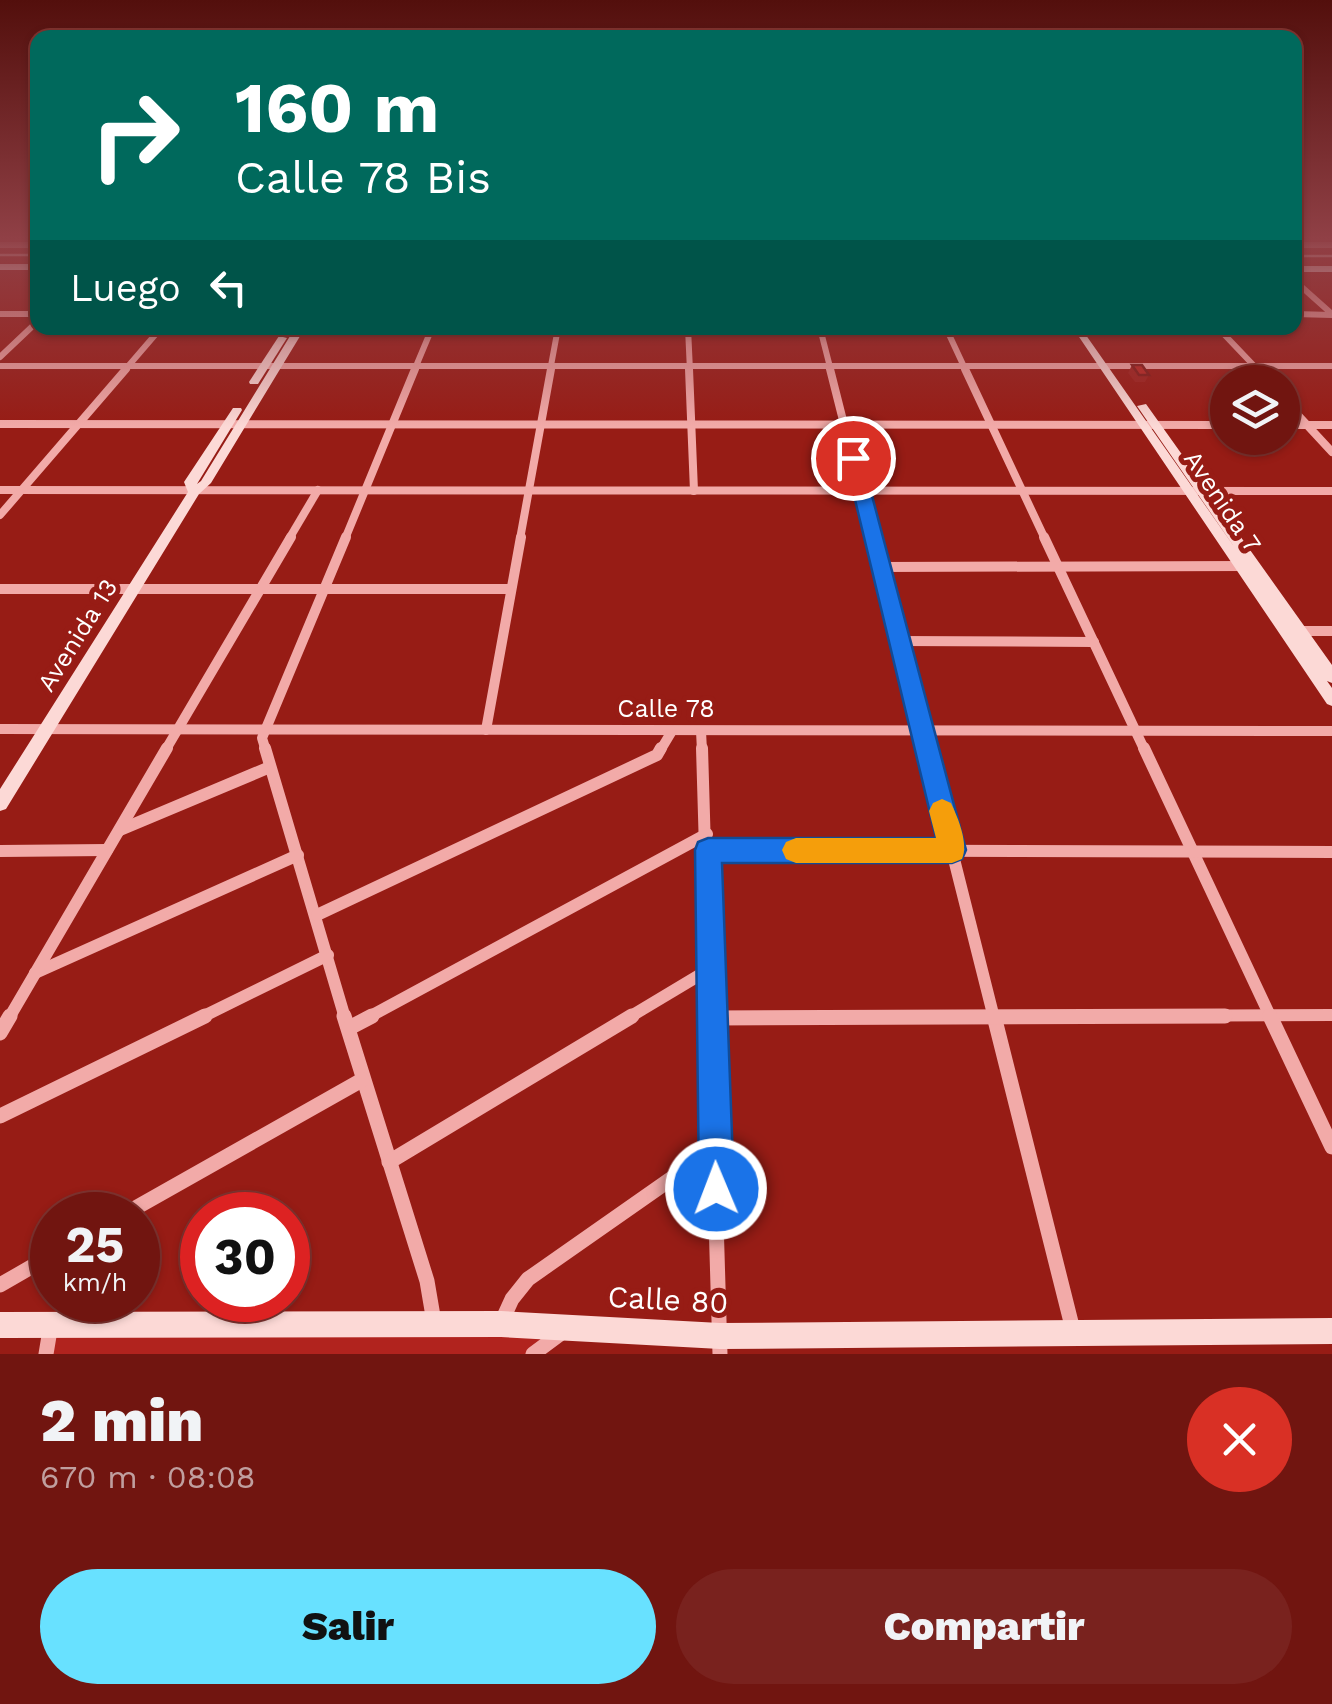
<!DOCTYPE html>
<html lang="es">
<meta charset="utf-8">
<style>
:root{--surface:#711510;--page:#79221e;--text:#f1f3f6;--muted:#c09f9f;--line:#833430;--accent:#68e1ff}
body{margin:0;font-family:"Work Sans",sans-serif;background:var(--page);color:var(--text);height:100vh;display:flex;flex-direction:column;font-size:38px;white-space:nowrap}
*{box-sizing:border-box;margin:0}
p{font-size:32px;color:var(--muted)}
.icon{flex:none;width:55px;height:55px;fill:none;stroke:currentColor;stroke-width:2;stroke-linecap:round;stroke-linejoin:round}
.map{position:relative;height:1354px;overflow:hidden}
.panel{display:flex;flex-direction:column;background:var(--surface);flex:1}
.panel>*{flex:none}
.guide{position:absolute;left:30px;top:30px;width:1272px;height:305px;border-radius:20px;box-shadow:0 2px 8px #0004,0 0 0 2px var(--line);background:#00695c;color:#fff;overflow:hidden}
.controls{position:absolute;left:1210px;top:365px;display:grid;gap:20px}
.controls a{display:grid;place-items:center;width:90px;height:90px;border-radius:50%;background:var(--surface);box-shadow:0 2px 8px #0004,0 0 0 2px var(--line);font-size:50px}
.speed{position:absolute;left:30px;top:1192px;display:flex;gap:20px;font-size:50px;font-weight:700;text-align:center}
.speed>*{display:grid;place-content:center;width:130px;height:130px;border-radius:50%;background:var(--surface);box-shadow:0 2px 8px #0004,0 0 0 2px var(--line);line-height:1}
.speed small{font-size:25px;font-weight:400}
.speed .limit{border:15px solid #d22;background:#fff;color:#111}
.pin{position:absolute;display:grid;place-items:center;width:85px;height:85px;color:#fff;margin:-42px;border:5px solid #fff;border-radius:50%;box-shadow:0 2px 10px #0007}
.me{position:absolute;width:110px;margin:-55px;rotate:359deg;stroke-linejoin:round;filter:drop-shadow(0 0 8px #0008)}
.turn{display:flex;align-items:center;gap:35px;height:210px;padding:0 40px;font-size:45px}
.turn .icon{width:130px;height:130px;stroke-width:2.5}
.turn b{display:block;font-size:70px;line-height:85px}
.then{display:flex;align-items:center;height:95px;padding:0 40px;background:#0003;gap:20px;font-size:38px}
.round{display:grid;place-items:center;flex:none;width:105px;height:105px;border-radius:52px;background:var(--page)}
.headline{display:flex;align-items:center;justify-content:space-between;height:170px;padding:0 40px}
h1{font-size:60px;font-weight:800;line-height:75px}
.cta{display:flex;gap:20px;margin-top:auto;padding:20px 40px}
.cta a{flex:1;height:115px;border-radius:60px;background:var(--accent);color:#111;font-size:40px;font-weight:800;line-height:115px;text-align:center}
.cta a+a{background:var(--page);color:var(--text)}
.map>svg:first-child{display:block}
.green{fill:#b1231e}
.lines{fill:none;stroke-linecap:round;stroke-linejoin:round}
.street-far4{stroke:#f2aaa8;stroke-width:6}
.street-far3{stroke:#f2aaa8;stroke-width:8}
.street-far2{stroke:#f2aaa8;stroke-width:10}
.street-far1{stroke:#f2aaa8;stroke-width:12}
.street{stroke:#f2aaa8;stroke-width:15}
.secondary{fill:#fcd9d6;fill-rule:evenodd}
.highway{fill:#fff;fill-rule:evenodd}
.tram{stroke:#fff;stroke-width:2.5}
.wall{fill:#9d241f}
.building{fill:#b62a24;stroke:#7f1d19;stroke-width:2.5}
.route{fill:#1a73e8;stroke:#114b97;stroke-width:2.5}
.slow{fill:#f59e0b}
.labels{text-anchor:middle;stroke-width:10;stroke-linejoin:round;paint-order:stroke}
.street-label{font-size:25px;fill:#fff;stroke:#971c15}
.near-street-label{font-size:30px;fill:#fff;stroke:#971c15}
</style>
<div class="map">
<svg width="1332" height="1354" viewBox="0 0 1332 1354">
<rect width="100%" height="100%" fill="#971c15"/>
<!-- green -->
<polygon class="green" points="51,1323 569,1327 533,1354 46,1354"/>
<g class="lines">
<!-- street-far4 -->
<g class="street-far4">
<polyline points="1295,281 1332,314"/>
<polyline points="0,314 38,314"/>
<polyline points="1295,314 1332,315"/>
<polyline points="688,328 690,371"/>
<polyline points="820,328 831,371"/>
<polyline points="946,328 966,371"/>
<polyline points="1218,328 1259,371"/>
<polyline points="0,357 38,321"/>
<polyline points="0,366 1332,366"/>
<polyline points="124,371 161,328"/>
<polyline points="414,371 432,328"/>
<polyline points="550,371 558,328"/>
</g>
<!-- street-far3 -->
<g class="street-far3">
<polyline points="689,369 694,491"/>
<polyline points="830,369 873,539"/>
<polyline points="965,369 1045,539"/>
<polyline points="1256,369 1269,382"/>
<polyline points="1282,398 1332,452"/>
<polyline points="0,424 1228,425"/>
<polyline points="1282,425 1332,425"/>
<polyline points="0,490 1332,491"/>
<polyline points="0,515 126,369"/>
<polyline points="289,539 318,490"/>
<polyline points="345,539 415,369"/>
<polyline points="520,539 551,369"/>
</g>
<!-- street-far2 -->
<g class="street-far2">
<polyline points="873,537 927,751"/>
<polyline points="1044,537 1145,751"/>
<polyline points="881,567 1245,566"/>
<polyline points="0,589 510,589"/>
<polyline points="1300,631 1332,631"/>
<polyline points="899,641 1094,642"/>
<polyline points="0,729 1332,731"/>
<polyline points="486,730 521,537"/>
<polyline points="701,731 702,751"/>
<polyline points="165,751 291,537"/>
<polyline points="266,751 262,738 346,537"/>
<polyline points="660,751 672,731"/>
</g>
<!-- street-far1 -->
<g class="street-far1">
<polyline points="265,748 345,1018"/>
<polyline points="702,748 710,1018"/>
<polyline points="926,748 994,1018"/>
<polyline points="1144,748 1271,1018"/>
<polyline points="120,830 270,767"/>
<polyline points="708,850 1332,852"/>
<polyline points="0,851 107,850"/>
<polyline points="317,915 657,755 661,748"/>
<polyline points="35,973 298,855"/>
<polyline points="9,1018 167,748"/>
<polyline points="200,1018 328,955"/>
<polyline points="367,1018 707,834"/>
<polyline points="628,1018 708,970"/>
<polyline points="711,1018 1332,1015"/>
</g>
<!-- street -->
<g class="street">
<polyline points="344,1016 427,1281 434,1322"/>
<polyline points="710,1016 720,1354"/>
<polyline points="994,1016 1073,1330"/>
<polyline points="1270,1016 1332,1147"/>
<polyline points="711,1018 1225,1016"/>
<polyline points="349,1028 372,1016"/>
<polyline points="0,1033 10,1016"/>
<polyline points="0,1116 205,1016"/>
<polyline points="389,1162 632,1016"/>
<polyline points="123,1215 362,1080"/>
<polyline points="0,1285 52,1255"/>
<polyline points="501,1323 512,1299 528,1279 698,1160 716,1153"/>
<polyline points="46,1354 51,1324"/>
<polyline points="533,1354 560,1334"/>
</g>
<!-- secondary -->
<g class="secondary">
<polygon points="295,328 305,328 211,483 199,494 6,809 0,811 0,789 188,492 184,482 233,408 241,408 242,410 197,484 201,481"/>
<polygon points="1073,328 1081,328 1235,548 1137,406 1146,404 1332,665 1332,683 1327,681 1332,688 1332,706 1327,704"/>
<polygon points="279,336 287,338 258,384 250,384 249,382"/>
<polygon points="501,1311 720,1323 1332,1318 1332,1344 720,1349 501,1337 0,1338 0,1312"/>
</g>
<!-- highway -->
<g class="highway">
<rect x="0" y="242" width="38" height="6"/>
<rect x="1295" y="242" width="37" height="6"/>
<rect x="0" y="264" width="38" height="6"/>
<rect x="1295" y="266" width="37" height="6"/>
</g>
<!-- tram -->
<g class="tram">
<polyline points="0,255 38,255"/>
<polyline points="1295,256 1332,256"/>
</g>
</g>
<!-- wall -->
<polygon class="wall" points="1132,365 1149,375 1145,382 1135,382 1128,373"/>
<!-- building -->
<polygon class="building" points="1132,365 1142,365 1149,375 1139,375"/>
<!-- sky -->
<linearGradient id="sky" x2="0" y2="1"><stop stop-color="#530f0c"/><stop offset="0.56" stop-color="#904046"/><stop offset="1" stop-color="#904046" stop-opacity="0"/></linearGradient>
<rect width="1332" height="427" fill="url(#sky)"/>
<!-- route -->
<polygon class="route" points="853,453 862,458 966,850 962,859 952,863 722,863 734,1189 729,1202 716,1207 704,1202 699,1189 695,850 698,842 708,838 936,838 845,458"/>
<!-- slow -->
<path class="slow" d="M942,799L951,803C958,818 969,844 962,859L952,863H796L786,859L782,850L786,842L796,838H936L929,811L933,803Z"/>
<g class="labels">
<!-- street labels -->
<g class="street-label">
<text transform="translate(1223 501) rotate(56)" y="9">Avenida 7</text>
<text transform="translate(77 635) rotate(-58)" y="9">Avenida 13</text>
<text x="666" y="717">Calle 78</text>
</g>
<!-- near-street labels -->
<g class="near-street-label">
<text transform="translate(668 1300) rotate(3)" y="10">Calle 80</text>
</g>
</g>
</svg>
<div class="controls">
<a><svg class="icon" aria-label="layers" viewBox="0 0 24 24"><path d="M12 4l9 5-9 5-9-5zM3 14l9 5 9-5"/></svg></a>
</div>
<div class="speed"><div>25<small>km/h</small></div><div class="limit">30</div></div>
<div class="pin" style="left:853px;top:458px;background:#d93025"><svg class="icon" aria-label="arrive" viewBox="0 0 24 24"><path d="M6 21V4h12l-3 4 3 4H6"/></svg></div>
<svg class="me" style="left:716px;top:1189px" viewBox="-20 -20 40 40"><circle r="17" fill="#1a73e8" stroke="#fff" stroke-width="3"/><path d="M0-11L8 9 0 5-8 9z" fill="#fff"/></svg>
<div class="guide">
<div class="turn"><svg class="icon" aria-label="right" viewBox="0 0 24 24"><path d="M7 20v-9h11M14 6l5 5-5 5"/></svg><div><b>160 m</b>Calle 78 Bis</div></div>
<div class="then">Luego<svg class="icon" aria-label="left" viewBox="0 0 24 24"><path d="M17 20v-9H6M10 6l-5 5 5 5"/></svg></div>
</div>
</div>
<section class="panel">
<div class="headline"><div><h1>2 min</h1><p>670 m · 08:08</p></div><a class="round" style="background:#d93025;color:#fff"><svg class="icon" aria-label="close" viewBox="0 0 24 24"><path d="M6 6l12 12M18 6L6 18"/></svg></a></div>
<div class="cta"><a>Salir</a><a>Compartir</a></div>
</section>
